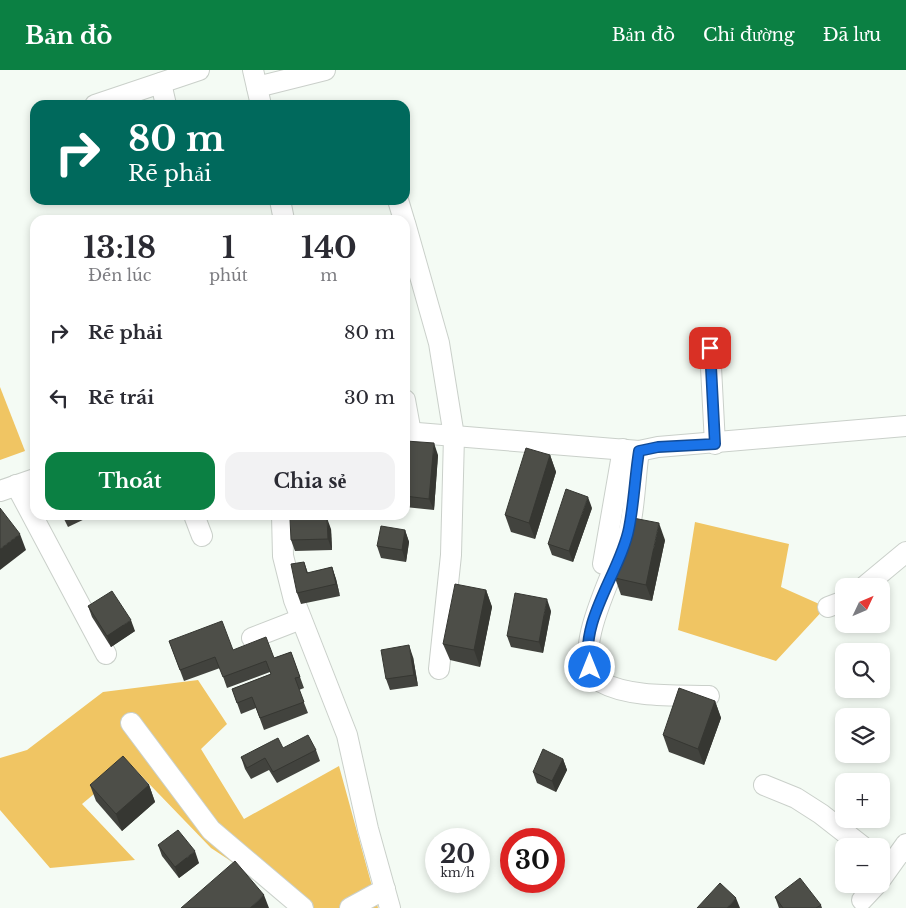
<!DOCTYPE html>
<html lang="vi">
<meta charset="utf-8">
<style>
:root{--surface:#fff;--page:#f2f2f3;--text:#2b2b33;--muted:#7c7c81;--accent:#0b8043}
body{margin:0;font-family:"Libre Baskerville",serif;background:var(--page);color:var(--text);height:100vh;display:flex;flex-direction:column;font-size:19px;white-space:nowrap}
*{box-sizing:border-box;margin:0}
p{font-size:16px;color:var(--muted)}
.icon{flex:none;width:28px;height:28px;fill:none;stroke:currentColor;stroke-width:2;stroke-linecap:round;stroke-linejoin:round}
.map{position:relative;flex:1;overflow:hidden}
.side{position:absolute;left:30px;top:145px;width:380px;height:305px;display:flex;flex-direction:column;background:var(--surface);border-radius:15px;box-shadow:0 2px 8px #0003}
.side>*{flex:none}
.guide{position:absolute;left:30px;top:30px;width:380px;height:105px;border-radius:15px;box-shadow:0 2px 8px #0003;background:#00695c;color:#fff;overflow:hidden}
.needle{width:32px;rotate:46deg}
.tools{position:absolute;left:835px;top:508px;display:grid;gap:10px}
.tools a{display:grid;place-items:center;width:55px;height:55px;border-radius:10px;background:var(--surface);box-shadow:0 2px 8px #0003;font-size:25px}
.speed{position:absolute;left:425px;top:758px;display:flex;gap:10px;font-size:25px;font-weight:700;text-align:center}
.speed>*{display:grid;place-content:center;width:65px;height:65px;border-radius:50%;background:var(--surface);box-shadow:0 2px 8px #0003;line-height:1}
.speed small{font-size:12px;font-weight:400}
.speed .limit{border:8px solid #d22;background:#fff;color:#111}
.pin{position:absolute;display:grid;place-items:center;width:42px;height:42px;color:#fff;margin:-21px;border-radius:10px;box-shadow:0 2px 8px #0006}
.me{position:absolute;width:55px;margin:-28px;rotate:0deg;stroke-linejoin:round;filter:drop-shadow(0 0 4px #0008)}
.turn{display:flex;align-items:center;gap:18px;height:105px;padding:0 15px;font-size:22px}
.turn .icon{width:65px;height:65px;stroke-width:2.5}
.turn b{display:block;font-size:35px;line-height:42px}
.eta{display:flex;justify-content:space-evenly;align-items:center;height:85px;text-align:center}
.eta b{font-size:30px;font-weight:700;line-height:35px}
.button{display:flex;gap:10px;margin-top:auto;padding:10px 15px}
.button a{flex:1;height:58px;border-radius:15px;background:var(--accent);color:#fff;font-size:20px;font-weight:700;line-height:58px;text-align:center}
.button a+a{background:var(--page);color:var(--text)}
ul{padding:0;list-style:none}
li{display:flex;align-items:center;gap:15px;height:65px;padding:0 15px}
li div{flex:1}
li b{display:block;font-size:19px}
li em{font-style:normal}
header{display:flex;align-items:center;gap:30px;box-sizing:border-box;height:70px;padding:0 25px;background:var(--accent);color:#fff}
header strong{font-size:24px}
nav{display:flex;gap:28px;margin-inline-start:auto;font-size:18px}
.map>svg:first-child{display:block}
.green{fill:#f0c563}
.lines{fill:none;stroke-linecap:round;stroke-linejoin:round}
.minor-casing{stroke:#cad0ca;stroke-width:22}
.minor{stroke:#fff;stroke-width:20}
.wall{fill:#42433e}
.shaded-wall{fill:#363732}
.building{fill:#4d4e48;stroke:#363732}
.route-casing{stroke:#114b97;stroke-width:12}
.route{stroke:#1a73e8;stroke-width:9}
</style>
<header>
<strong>Bản đồ</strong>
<nav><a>Bản đồ</a><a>Chỉ đường</a><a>Đã lưu</a></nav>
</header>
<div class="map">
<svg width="906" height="838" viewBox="0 0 906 838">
<rect width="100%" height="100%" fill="#f4fbf4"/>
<!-- green -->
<g class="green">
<polygon points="0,317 25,381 0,390"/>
<polygon points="695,452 789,474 781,517 826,537 776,591 678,560"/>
<polygon points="198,610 227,654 201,679 244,749 339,696 378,838 296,838 297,835 211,778 130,694 82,734 135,790 50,798 0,740 0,688 27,680 103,622"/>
</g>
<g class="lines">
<defs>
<g id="minor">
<polyline points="253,0 261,35"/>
<polyline points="161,13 166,35"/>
<polyline points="257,17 325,0"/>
<polyline points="95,35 199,0"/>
<polyline points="280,130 284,150"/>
<polyline points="398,130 404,150"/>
<polyline points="405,153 439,273 454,366 451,485 439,599"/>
<polyline points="710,278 715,374"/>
<polyline points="405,330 411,363"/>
<polyline points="405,362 639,381 658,377 906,356"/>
<path d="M639,381C635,406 635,437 629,460C621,490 563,590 601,612C629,628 678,625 709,626"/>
<polyline points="16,415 106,584"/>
<polyline points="0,421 35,409"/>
<polyline points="194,445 202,466"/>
<polyline points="282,445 283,486 294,530 347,665 368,759 390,838"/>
<polyline points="603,494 623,379"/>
<polyline points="865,516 906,482"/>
<polyline points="828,537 844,531"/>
<polyline points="252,568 301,549"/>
<polyline points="131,653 211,760 303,838"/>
<polyline points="764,715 796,728 821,744 862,776"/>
<polyline points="881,809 906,774"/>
<polyline points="862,830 877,814"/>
<polyline points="350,838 385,819"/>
</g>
</defs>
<!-- minor casing -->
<use href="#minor" class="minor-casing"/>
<!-- minor -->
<use href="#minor" class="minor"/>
</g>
<!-- wall -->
<g class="wall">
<polygon points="405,384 438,385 434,440 405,437"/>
<polygon points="550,385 556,402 535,469 511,462 505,445"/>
<polygon points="592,438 573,492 552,485 548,474"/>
<polygon points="62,445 88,445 89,447 68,457"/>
<polygon points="331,459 332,480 295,481 291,470"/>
<polygon points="405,460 409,472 406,492 381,488 377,476"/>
<polygon points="665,470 652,531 621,525 615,508"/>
<polygon points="304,492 308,503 332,497 336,509 340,526 301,534 297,523"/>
<polygon points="486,520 492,537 480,597 450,590 443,574"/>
<polygon points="88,536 135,561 111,577 92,547"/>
<polygon points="551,541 543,583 511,577 507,566"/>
<polygon points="169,571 233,580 274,588 291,582 304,618 299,620 308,643 264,660 256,638 241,644 232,619 271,604 270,602 227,618 220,598 184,611"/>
<polygon points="413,587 418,616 390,620 386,609"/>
<polygon points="715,631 721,648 704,695 669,682 663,665"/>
<polygon points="283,678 316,680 320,691 277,713 269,700 251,709 245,699 241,687"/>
<polygon points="563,689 567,700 556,722 537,713 533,702"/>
<polygon points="90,715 149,715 155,732 122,761 96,731"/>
<polygon points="158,775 199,793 179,808 162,786"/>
<polygon points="775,827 821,835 822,838 779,838"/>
</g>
<!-- shaded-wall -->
<g class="shaded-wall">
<polygon points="434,373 438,385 434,440 429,429"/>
<polygon points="550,385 556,402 535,469 529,453"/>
<polygon points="588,427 592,438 573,492 569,481"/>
<polygon points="327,448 331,459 332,480 328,469"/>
<polygon points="659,453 665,470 652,531 646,515"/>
<polygon points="405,460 409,472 406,492 402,480"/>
<polygon points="20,464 26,480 0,500 0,479"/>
<polygon points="332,497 336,509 340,526 336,514"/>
<polygon points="486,520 492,537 480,597 474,580"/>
<polygon points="547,529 551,541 543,583 539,572"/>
<polygon points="131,550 135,561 111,577 107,566"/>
<polygon points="409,575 413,587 418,616 414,605"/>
<polygon points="715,631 721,648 704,695 698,679"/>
<polygon points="563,689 567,700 556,722 552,711"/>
<polygon points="149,715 155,732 122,761 116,744"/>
<polygon points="195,781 199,793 179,808 175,797"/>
<polygon points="264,825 269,838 250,838"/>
<polygon points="736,828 740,838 727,838"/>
</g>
<!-- building -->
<g class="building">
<polygon points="406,371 434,373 429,429 405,426 405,384"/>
<polygon points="526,378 550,385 529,453 505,445"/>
<polygon points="566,419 588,427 569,481 548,474"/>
<polygon points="0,438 20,464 0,479"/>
<polygon points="628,447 659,453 646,515 615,508"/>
<polygon points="327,448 328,469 291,470 290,449"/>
<polygon points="381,456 405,460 402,480 377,476"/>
<polygon points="304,492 307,503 332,497 336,514 297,523 291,494"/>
<polygon points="455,514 486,520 474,580 443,574"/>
<polygon points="112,521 131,550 107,566 88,536"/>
<polygon points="515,523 547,529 539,572 507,566"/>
<polygon points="222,551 233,580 266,567 274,588 291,582 300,607 295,608 304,632 260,648 252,627 237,633 232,619 271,604 266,591 223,607 215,587 180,600 169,571"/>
<polygon points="409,575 414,605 386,609 381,580"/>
<polygon points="679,618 715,631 698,679 663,665"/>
<polygon points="308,665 316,680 273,702 265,688 247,698 241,687 278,668 283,678"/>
<polygon points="543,679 563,689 552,711 533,702"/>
<polygon points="123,686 149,715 116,744 90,715"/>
<polygon points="178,760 195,781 175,797 158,775"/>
<polygon points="235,791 264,825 250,838 181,838"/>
<polygon points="800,808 821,835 816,838 783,838 775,827"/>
<polygon points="720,813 736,828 727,838 697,838"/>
</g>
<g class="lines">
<defs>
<path id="route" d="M590,597C578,552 621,501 629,458C634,433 635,406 639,381L658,377L715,374L710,278"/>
</defs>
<!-- route casing -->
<use href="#route" class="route-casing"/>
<!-- route -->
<use href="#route" class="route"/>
</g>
</svg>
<div class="tools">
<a><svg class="needle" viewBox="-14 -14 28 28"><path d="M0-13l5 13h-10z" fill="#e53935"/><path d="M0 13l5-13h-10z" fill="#7c7c81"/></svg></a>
<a><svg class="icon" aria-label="search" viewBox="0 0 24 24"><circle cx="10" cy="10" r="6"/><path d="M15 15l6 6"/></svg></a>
<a><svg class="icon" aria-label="layers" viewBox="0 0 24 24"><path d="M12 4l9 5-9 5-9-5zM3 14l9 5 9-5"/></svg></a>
<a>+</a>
<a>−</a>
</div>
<div class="speed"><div>20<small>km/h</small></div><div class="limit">30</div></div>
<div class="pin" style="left:710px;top:278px;background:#d93025"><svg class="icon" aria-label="arrive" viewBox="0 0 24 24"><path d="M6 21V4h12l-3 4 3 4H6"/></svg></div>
<svg class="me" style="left:590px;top:597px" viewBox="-20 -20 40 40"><circle r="17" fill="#1a73e8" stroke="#fff" stroke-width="3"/><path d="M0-11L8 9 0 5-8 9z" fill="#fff"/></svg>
<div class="guide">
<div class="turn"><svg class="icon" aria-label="right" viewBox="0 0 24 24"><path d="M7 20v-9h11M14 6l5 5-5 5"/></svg><div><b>80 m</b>Rẽ phải</div></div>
</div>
<section class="side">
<div class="eta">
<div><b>13:18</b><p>Đến lúc</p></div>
<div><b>1</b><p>phút</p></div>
<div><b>140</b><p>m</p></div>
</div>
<ul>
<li><svg class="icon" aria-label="right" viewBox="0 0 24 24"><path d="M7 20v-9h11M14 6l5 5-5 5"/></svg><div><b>Rẽ phải</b></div><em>80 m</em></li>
<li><svg class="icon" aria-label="left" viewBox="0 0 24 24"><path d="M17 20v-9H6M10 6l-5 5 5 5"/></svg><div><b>Rẽ trái</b></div><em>30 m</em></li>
</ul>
<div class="button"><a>Thoát</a><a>Chia sẻ</a></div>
</section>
</div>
